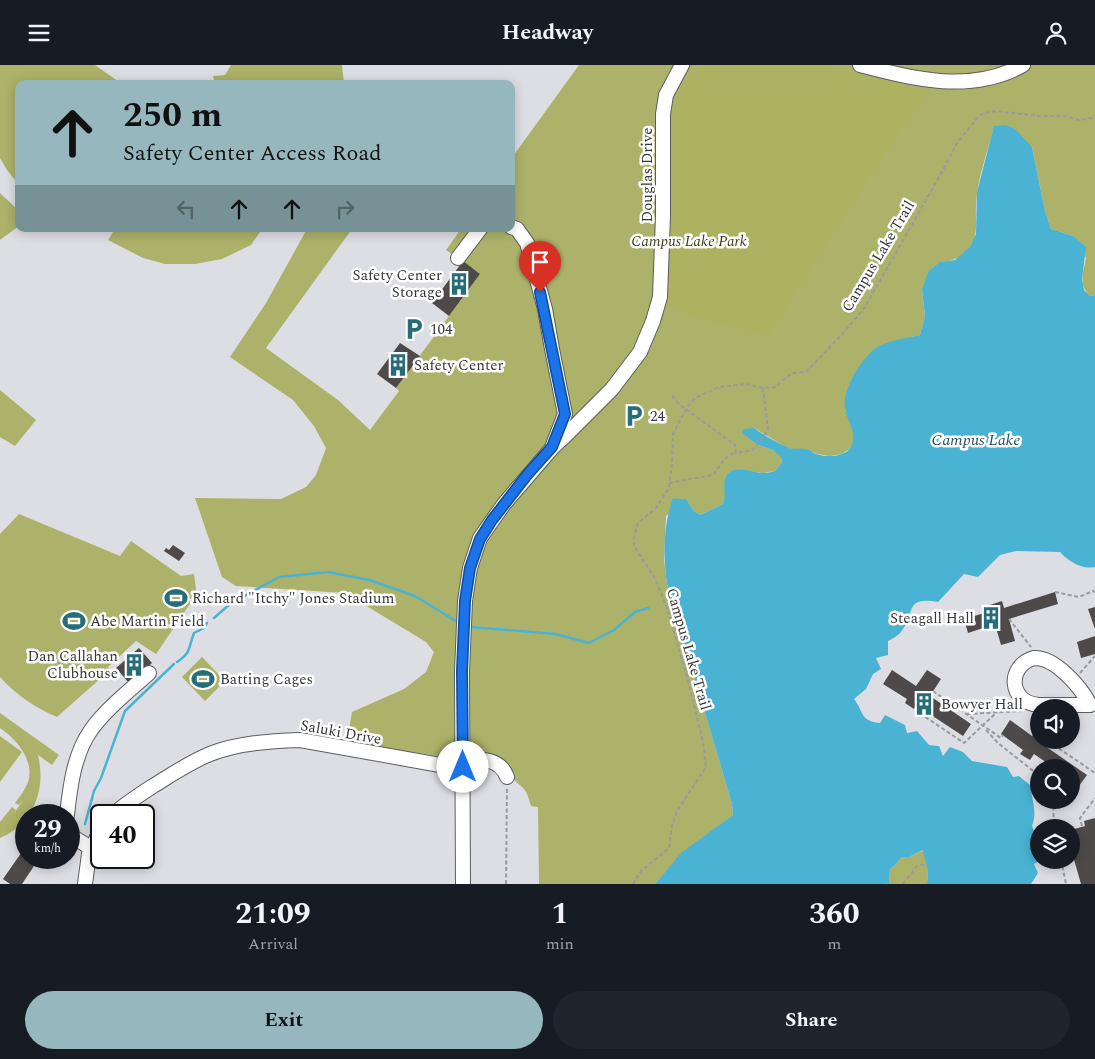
<!DOCTYPE html>
<style>
:root{--surface:#171b24;--page:#20242c;--text:#f1f3f6;--muted:#9ea1a6;--accent:#95b7bd}
body{margin:0;font-family:Spectral,serif;background:var(--page);color:var(--text);height:100vh;display:flex;flex-direction:column;font-size:19px;white-space:nowrap}
*{box-sizing:border-box;margin:0}
p{font-size:16px;color:var(--muted)}
.icon{flex:none;width:28px;height:28px;fill:none;stroke:currentColor;stroke-width:2;stroke-linecap:round;stroke-linejoin:round}
.map{position:relative;height:819px;overflow:hidden}
.side{display:flex;flex-direction:column;background:var(--surface);flex:1}
.side>*{flex:none}
.guide{position:absolute;left:15px;top:15px;width:500px;height:152px;border-radius:10px;box-shadow:0 2px 12px #0003;background:#95b7bd;color:#111;overflow:hidden}
.tools{position:absolute;left:1030px;top:634px;display:grid;gap:10px}
.tools a{display:grid;place-items:center;width:50px;height:50px;border-radius:50%;background:var(--surface);box-shadow:0 2px 12px #0003;font-size:25px}
.speed{position:absolute;left:15px;top:739px;display:flex;gap:10px;font-size:25px;font-weight:700;text-align:center}
.speed>*{display:grid;place-content:center;width:65px;height:65px;border-radius:50%;background:var(--surface);box-shadow:0 2px 12px #0003;line-height:1}
.speed small{font-size:12px;font-weight:400}
.speed .limit{border:2px solid #111;border-radius:8px;background:#fff;color:#111}
.pin{position:absolute;display:grid;place-items:center;width:42px;height:42px;color:#fff;margin:-51px -21px;border-radius:50% 50% 50% 0;rotate:-45deg;box-shadow:0 0 5px #0007}
.pin .icon{rotate:45deg}
.me{position:absolute;width:55px;margin:-28px;rotate:0deg;stroke-linejoin:round;filter:drop-shadow(0 0 4px #0008)}
.turn{display:flex;align-items:center;gap:18px;height:105px;padding:0 25px;font-size:22px}
.turn .icon{width:65px;height:65px;stroke-width:2.5}
.turn b{display:block;font-size:35px;line-height:42px}
.lanes{display:flex;align-items:center;height:48px;padding:0 25px;background:#0003;justify-content:center;gap:25px;direction:ltr}
.lanes .off{opacity:.35}
.eta{display:flex;justify-content:space-evenly;align-items:center;height:85px;text-align:center}
.eta b{font-size:30px;font-weight:700;line-height:35px}
.button{display:flex;gap:10px;margin-top:auto;padding:10px 25px}
.button a{flex:1;height:58px;border-radius:30px;background:var(--accent);color:#111;font-size:20px;font-weight:700;line-height:58px;text-align:center}
.button a+a{background:var(--page);color:var(--text)}
header{display:flex;justify-content:space-between;align-items:center;height:65px;padding:0 25px;background:var(--surface);font-size:22px;font-weight:700}
.map>svg:first-child{display:block}
.green{fill:#acb269}
.forest{fill:#acb260}
.water{fill:#4ab3d4}
.lines{fill:none;stroke-linecap:round;stroke-linejoin:round}
.stream{stroke:#4ab3d4;stroke-width:2.5}
.building{fill:#4e4a49}
.minor-casing{stroke:#5c5d61;stroke-width:16}
.path{stroke:#999a9e;stroke-width:2;stroke-dasharray:4 2.5;stroke-linecap:butt}
.minor{stroke:#fff;stroke-width:14}
.route-casing{stroke:#114b97;stroke-width:12}
.route{stroke:#1a73e8;stroke-width:9}
.labels{text-anchor:middle;stroke-width:5;stroke-linejoin:round;paint-order:stroke}
.street-label{font-size:15px;fill:#363738;stroke:#fff}
.park-label{font-size:15px;font-style:italic;fill:#3b3d1a;stroke:#fff}
.poi-label{font-size:15px;fill:#363738;stroke:#fff;text-anchor:start}
.water-label{font-size:16px;font-style:italic;fill:#24515f;stroke:#fff}
</style>
<header><svg class="icon" aria-label="menu" viewBox="0 0 24 24"><path d="M4 6h16M4 12h16M4 18h16"/></svg>Headway<svg class="icon" aria-label="person" viewBox="0 0 24 24"><circle cx="12" cy="8" r="4"/><path d="M4 21q1-7 8-7t8 7"/></svg></header>
<div class="map">
<svg width="1095" height="819" viewBox="0 0 1095 819">
<rect width="100%" height="100%" fill="#dddee3"/>
<!-- green -->
<g class="green">
<polygon points="0,0 95,0 122,19 19,19 19,120 7,105 0,93"/>
<polygon points="231,0 342,0 344,19 215,19 213,11 225,10"/>
<path d="M579,0H1095V230L1090,231C1078,220 1083,208 1086,193L1073,171L1051,164L1045,146L1032,82L994,61C988,87 977,113 976,140C975,154 979,170 970,182C962,193 953,196 940,197L922,225L925,251L920,270L900,275L845,345L855,369L852,382L842,389L830,391L817,389L806,384L794,385L787,383L754,363L758,380L773,385L781,391L782,397L775,406L763,408L739,405L725,418L726,432L723,439L700,450L694,446L687,435L666,451L664,495L667,519L732,739L733,750L681,789L655,819H539L538,742L531,741C529,735 528,728 523,723C516,716 514,717 511,707L473,689L438,691L359,679L349,665L352,647L404,624L426,607L434,587L426,577L345,528L236,521L222,512L195,433L281,434L306,422L316,410L326,383L314,361L293,335L230,292L266,238L307,164H352L266,283L338,335L370,365L399,326L396,323L480,209L446,185L461,164H511V94Z"/>
<polygon points="0,128 19,146 19,161 0,175"/>
<polygon points="115,164 262,164 251,180 222,194 195,199 165,199 143,193 108,175"/>
<polygon points="0,325 36,355 15,381 0,372"/>
<path d="M19,449L120,491L131,476L181,511L194,509L197,532L189,534L190,539L156,589L136,576L108,602L110,605L57,652C36,643 16,630 0,612V469Z"/>
<polygon points="202,592 225,616 205,636 182,612"/>
<path d="M0,648L59,690L52,700L38,690C43,712 41,730 29,750H26V753C19,762 10,769 0,773V757L12,742L16,745L13,750L23,735L19,740L15,738C20,731 25,725 28,717C35,695 16,674 0,663Z"/>
<polygon points="0,671 22,687 0,717"/>
<polygon points="924,785 928,807 927,819 885,819 889,817 890,805 902,792 909,792"/>
</g>
<!-- forest -->
<polygon class="forest" points="703,0 825,0 929,27 908,54 769,270 714,257 667,241 671,42 684,19"/>
<!-- water -->
<path class="water" d="M1006,60L1015,64L1032,82L1045,146L1051,164L1073,171L1086,182L1082,214L1084,225L1090,231L1095,230V502C1082,505 1068,496 1060,487L1016,486L1000,490L978,512L964,509L938,537C903,531 916,549 901,567C898,571 892,574 888,576V590L876,593L881,604L873,609L866,624L854,634C864,647 860,656 880,658L885,650L905,660L907,668L917,666L929,680L939,681L943,691L950,682L963,687L972,696L1007,702L1013,712L1019,711L1031,721C1031,735 1038,747 1032,761L1037,774L1039,795H1041L1034,799L1038,808L1031,819H927L928,807L923,785L909,792H902L890,805L889,818L885,819H655L681,788L733,750L732,739L667,519C663,490 663,461 673,433L687,435L694,446L700,450L723,439C727,429 722,419 726,412C733,398 752,408 763,408C767,408 771,407 775,406L782,397L781,392L773,385L758,380L742,368L744,364L754,363C764,370 775,377 787,382C794,386 798,382 805,384C809,384 812,387 816,389C827,393 849,392 852,379C857,365 846,356 845,342C842,324 863,290 879,281C891,275 907,273 920,270L925,251L922,225L928,207L940,197L955,195L970,182L976,169L977,127L994,61Z"/>
<g class="lines">
<!-- stream -->
<g class="stream">
<polyline points="214,553 230,539 279,512 328,507 369,515 415,531 459,558"/>
<polyline points="470,562 556,569 589,578 614,565 635,547 648,543"/>
<path d="M177,597C192,587 188,583 194,568L204,563L207,558"/>
<polyline points="85,759 94,726 101,713 125,646 174,599"/>
</g>
</g>
<!-- building -->
<g class="building">
<polygon points="463,196 480,209 449,251 432,238"/>
<polygon points="400,278 420,291 396,323 377,309"/>
<polygon points="173,480 185,488 179,496 164,486 166,483 169,485"/>
<polygon points="1055,527 1058,539 1009,554 1015,576 1001,580 995,559 968,568 964,554 991,546 990,540 1002,536 1004,543"/>
<polygon points="1095,542 1095,564 1088,544"/>
<polygon points="1095,571 1095,589 1081,593 1077,577"/>
<polygon points="139,583 152,598 129,618 116,603"/>
<polygon points="892,605 916,621 927,605 941,614 930,631 971,659 963,671 916,640 914,644 905,638 907,634 883,619"/>
<polygon points="1010,655 1032,671 1039,661 1039,675 1049,675 1045,681 1087,710 1079,721 1071,715 1071,702 1053,702 1034,689 1030,695 1020,689 1023,685 1001,669"/>
<polygon points="1095,753 1095,819 1081,819 1071,784 1071,765 1085,761 1084,756"/>
<polygon points="26,781 26,792 40,792 22,819 10,819 3,814"/>
</g>
<g class="lines">
<defs>
<g id="minor">
<path d="M860,0C914,14 971,29 1023,0"/>
<polyline points="511,162 517,164 527,178 545,244 552,284 565,349 553,380"/>
<polyline points="458,193 480,164"/>
<path d="M1034,593C1055,592 1081,622 1090,640H1039C1009,638 1006,601 1034,593Z"/>
<path d="M463,694C481,694 500,693 507,712"/>
<path d="M67,750C70,722 74,689 91,665C106,644 129,626 149,608"/>
<path d="M113,750C125,739 139,730 153,721C171,710 190,697 210,689C237,678 271,676 300,675L440,700L463,702"/>
<polyline points="69,767 73,772 91,783"/>
<polyline points="85,819 89,789 101,764"/>
<polyline points="463,819 462,606 465,536 470,503 480,473 504,439 553,382 565,371 612,324 640,287 653,256 660,232 663,151 663,49 666,30 682,0"/>
</g>
</defs>
<!-- minor casing -->
<use href="#minor" class="minor-casing"/>
<!-- path -->
<g class="path">
<polyline points="672,331 680,340 735,380 736,388 753,385 768,365 763,323"/>
<path d="M669,418L713,410C720,402 724,390 736,388"/>
<polyline points="1055,527 1079,532 1093,526 1095,527"/>
<polyline points="1009,554 1031,582"/>
<polyline points="1080,608 1095,591"/>
<polyline points="933,626 1001,673 1003,670"/>
<polyline points="927,647 924,651 964,678 997,647"/>
<polyline points="967,649 1022,646"/>
<polyline points="986,665 998,678 1032,705 1039,708"/>
<polyline points="1048,676 1095,708"/>
<polyline points="1054,680 1057,675"/>
<polyline points="1053,735 1054,762"/>
<polyline points="1082,761 1080,753 1095,733"/>
<polyline points="1061,795 1066,819"/>
<polyline points="506,819 507,722"/>
<polyline points="633,819 641,806 669,783 672,760 677,746 706,702 703,677 689,619 667,543 656,515 634,481 634,473 638,458 656,443 669,423 672,397 673,369 686,344 695,333 719,322 746,319 763,323 775,322 792,308 806,307 846,265 865,242 942,107 957,78 979,51 984,48 997,46 1039,51 1064,51 1079,55 1092,53 1095,51"/>
<polyline points="903,819 917,801 927,799"/>
</g>
<!-- minor -->
<use href="#minor" class="minor"/>
</g>
<g class="lines">
<defs>
<polyline id="route" points="463,702 462,606 465,536 470,503 480,474 492,455 527,410 552,382 565,349 540,227"/>
</defs>
<!-- route casing -->
<use href="#route" class="route-casing"/>
<!-- route -->
<use href="#route" class="route"/>
</g>
<!-- icons -->
<defs>
<symbol id="building-bare" viewBox="-9 -9 18 18"><path d="M-4-6H4V6H1V3H-1V6H-4ZM-2.5-4.3h1.7v1.8h-1.7ZM.8-4.3h1.7v1.8H.8ZM-2.5-1h1.7V.8h-1.7ZM.8-1h1.7V.8H.8Z" fill="#256e78" stroke="#fff" stroke-width="2.5" paint-order="stroke"/></symbol>
<symbol id="parking-bare" viewBox="-9 -9 18 18"><path d="M-3.5-5.5H1a3.5 3.5 0 0 1 0 7H-1V5.5H-3.5ZM-1-3.4V-.6H.8a1.4 1.4 0 0 0 0-2.8Z" fill="#256e78" stroke="#fff" stroke-width="2.5" paint-order="stroke"/></symbol>
<symbol id="stadium-bare" viewBox="-9 -9 18 18"><path d="M0-5a6.5 5 0 1 0 0 10a6.5 5 0 1 0 0-10ZM-3.5-1.8h7v3.6h-7Z" fill="#256e78" stroke="#fff" stroke-width="2.5" paint-order="stroke"/></symbol>
</defs>
<g fill-rule="evenodd">
<use href="#building-bare" x="443" y="203" width="32" height="32"/>
<use href="#parking-bare" x="398" y="248" width="32" height="32"/>
<use href="#building-bare" x="382" y="284" width="32" height="32"/>
<use href="#parking-bare" x="618" y="335" width="32" height="32"/>
<use href="#stadium-bare" x="160" y="517" width="32" height="32"/>
<use href="#building-bare" x="975" y="537" width="32" height="32"/>
<use href="#stadium-bare" x="58" y="540" width="32" height="32"/>
<use href="#building-bare" x="118" y="584" width="32" height="32"/>
<use href="#stadium-bare" x="187" y="598" width="32" height="32"/>
<use href="#building-bare" x="908" y="623" width="32" height="32"/>
</g>
<g class="labels">
<!-- street labels -->
<g class="street-label">
<text transform="translate(647 110) rotate(-90)" y="5">Douglas Drive</text>
<text transform="translate(878 191) rotate(-59)" y="5">Campus Lake Trail</text>
<text transform="translate(689 584) rotate(74)" y="5">Campus Lake Trail</text>
<text transform="translate(341 667) rotate(10)" y="5">Saluki Drive</text>
</g>
<!-- park labels -->
<g class="park-label">
<text x="689" y="181">Campus Lake Park</text>
</g>
<!-- poi labels -->
<g class="poi-label">
<text x="442" y="215" text-anchor="end">Safety Center<tspan x="442" dy="17">Storage</tspan></text>
<text x="430" y="269">104</text>
<text x="414" y="305">Safety Center</text>
<text x="650" y="356">24</text>
<text x="192" y="538">Richard "Itchy" Jones Stadium</text>
<text x="974" y="558" text-anchor="end">Steagall Hall</text>
<text x="90" y="561">Abe Martin Field</text>
<text x="118" y="596" text-anchor="end">Dan Callahan<tspan x="118" dy="17">Clubhouse</tspan></text>
<text x="220" y="619">Batting Cages</text>
<text x="941" y="644">Bowyer Hall</text>
</g>
<!-- water labels -->
<g class="water-label">
<text x="976" y="380">Campus Lake</text>
</g>
</g>
</svg>
<div class="tools">
<a><svg class="icon" aria-label="sound" viewBox="0 0 24 24"><path d="M4 9h4l5-4v14l-5-4H4zM17 9q2 3 0 6"/></svg></a>
<a><svg class="icon" aria-label="search" viewBox="0 0 24 24"><circle cx="10" cy="10" r="6"/><path d="M15 15l6 6"/></svg></a>
<a><svg class="icon" aria-label="layers" viewBox="0 0 24 24"><path d="M12 4l9 5-9 5-9-5zM3 14l9 5 9-5"/></svg></a>
</div>
<div class="speed"><div>29<small>km/h</small></div><div class="limit">40</div></div>
<div class="pin" style="left:540px;top:227px;background:#d93025"><svg class="icon" aria-label="arrive" viewBox="0 0 24 24"><path d="M6 21V4h12l-3 4 3 4H6"/></svg></div>
<svg class="me" style="left:463px;top:702px" viewBox="-20 -20 40 40"><circle r="19" fill="#fff"/><path d="M0-13L10 11 0 6-10 11z" fill="#1a73e8"/></svg>
<div class="guide">
<div class="turn"><svg class="icon" aria-label="ahead" viewBox="0 0 24 24"><path d="M12 20V5M6 11l6-6 6 6"/></svg><div><b>250 m</b>Safety Center Access Road</div></div>
<div class="lanes"><svg class="icon off" aria-label="left" viewBox="0 0 24 24"><path d="M17 20v-9H6M10 6l-5 5 5 5"/></svg><svg class="icon" aria-label="ahead" viewBox="0 0 24 24"><path d="M12 20V5M6 11l6-6 6 6"/></svg><svg class="icon" aria-label="ahead" viewBox="0 0 24 24"><path d="M12 20V5M6 11l6-6 6 6"/></svg><svg class="icon off" aria-label="right" viewBox="0 0 24 24"><path d="M7 20v-9h11M14 6l5 5-5 5"/></svg></div>
</div>
</div>
<section class="side">
<div class="eta">
<div><b>21:09</b><p>Arrival</p></div>
<div><b>1</b><p>min</p></div>
<div><b>360</b><p>m</p></div>
</div>
<div class="button"><a>Exit</a><a>Share</a></div>
</section>
